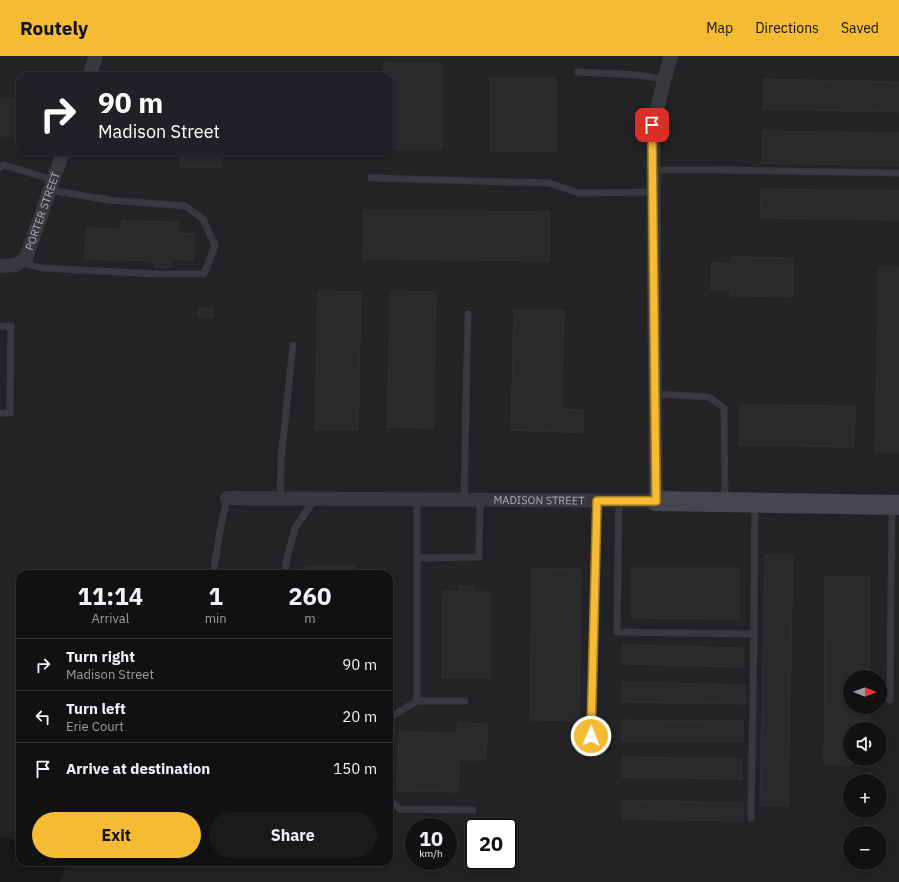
<!DOCTYPE html>
<meta charset="utf-8">
<style>
:root{--surface:#111113;--page:#1a1a1c;--text:#f1f3f6;--muted:#9c9da0;--line:#303133;--accent:#f5bb32}
body{margin:0;font-family:"IBM Plex Sans",sans-serif;background:var(--page);color:var(--text);height:100vh;display:flex;flex-direction:column;font-size:15px;white-space:nowrap}
*{box-sizing:border-box;margin:0}
p{font-size:13px;color:var(--muted)}
.icon{flex:none;width:22px;height:22px;fill:none;stroke:currentColor;stroke-width:2;stroke-linecap:round;stroke-linejoin:round}
.map{position:relative;flex:1;overflow:hidden}
.panel{position:absolute;left:16px;top:514px;width:377px;height:296px;display:flex;flex-direction:column;background:var(--surface);border-radius:12px;box-shadow:0 2px 6px #0003,0 0 0 1px var(--line)}
.panel>*{flex:none}
.top-card{position:absolute;left:16px;top:16px;width:377px;height:84px;border-radius:12px;box-shadow:0 2px 6px #0003,0 0 0 1px var(--line);background:#202124;color:#fff;overflow:hidden}
.needle{width:26px;rotate:91deg}
.controls{position:absolute;left:843px;top:614px;display:grid;gap:8px}
.controls a{display:grid;place-items:center;width:44px;height:44px;border-radius:50%;background:var(--surface);box-shadow:0 2px 6px #0003,0 0 0 1px var(--line);font-size:20px}
.speed{position:absolute;left:405px;top:762px;display:flex;gap:8px;font-size:20px;font-weight:700;text-align:center}
.speed>*{display:grid;place-content:center;width:52px;height:52px;border-radius:50%;background:var(--surface);box-shadow:0 2px 6px #0003,0 0 0 1px var(--line);line-height:1}
.speed small{font-size:10px;font-weight:400}
.speed .limit{border:2px solid #111;border-radius:6px;background:#fff;color:#111}
.pin{position:absolute;display:grid;place-items:center;width:34px;height:34px;color:#fff;margin:-17px;border-radius:8px;box-shadow:0 2px 6px #0006}
.me{position:absolute;width:44px;margin:-22px;rotate:1deg;stroke-linejoin:round;filter:drop-shadow(0 0 3px #0008)}
.turn{display:flex;align-items:center;gap:14px;height:84px;padding:0 16px;font-size:18px}
.turn .icon{width:52px;height:52px;stroke-width:2.5}
.turn b{display:block;font-size:28px;line-height:34px}
.eta{display:flex;justify-content:space-evenly;align-items:center;height:68px;text-align:center}
.eta b{font-size:24px;font-weight:700;line-height:28px}
.button{display:flex;gap:8px;margin-top:auto;padding:8px 16px}
.button a{flex:1;height:46px;border-radius:24px;background:var(--accent);color:#111;font-size:16px;font-weight:700;line-height:46px;text-align:center}
.button a+a{background:var(--page);color:var(--text)}
ul{padding:0;list-style:none}
li{display:flex;align-items:center;gap:12px;height:52px;padding:0 16px;border-top:1px solid var(--line)}
li div{flex:1}
li b{display:block;font-size:15px}
li em{font-style:normal}
header{display:flex;align-items:center;gap:24px;box-sizing:border-box;height:56px;padding:0 20px;background:var(--accent);color:#111}
header strong{font-size:19px}
nav{display:flex;gap:22px;margin-inline-start:auto;font-size:14px}
.map>svg:first-child{display:block}
.built{fill:#232326;fill-rule:evenodd}
.building{fill:#2a2a2d;stroke:#313135}
.lines{fill:none;stroke-linecap:round;stroke-linejoin:round}
.lane{stroke:#38383e;stroke-width:7}
.street{stroke:#38383e;stroke-width:14}
.secondary{stroke:#46474e;stroke-width:20}
.route-casing{stroke:#9f7a20;stroke-width:10}
.route{stroke:#f5bb32;stroke-width:7}
.labels{text-anchor:middle;stroke-width:4;stroke-linejoin:round;paint-order:stroke}
.street-label{font-size:11px;fill:#a9adb9;stroke:#121214}
</style>
<header>
<strong>Routely</strong>
<nav><a>Map</a><a>Directions</a><a>Saved</a></nav>
</header>
<div class="map">
<svg width="899" height="826" viewBox="0 0 899 826">
<rect width="100%" height="100%" fill="#171719"/>
<!-- built -->
<path class="built" d="M0,0H899V826H60L67,806H389V518H20V785L0,781ZM20,20H389V96H20ZM850,621H880V651H850ZM850,673H880V703H850ZM850,725H880V755H850ZM414,771H448V805H414ZM474,771H508V805H474ZM850,777H880V807H850Z"/>
<!-- building -->
<g class="building">
<polygon points="384,7 441,7 442,93 389,93 389,20 384,20"/>
<rect x="490" y="22" width="66" height="73"/>
<polygon points="764,23 899,26 899,56 764,53"/>
<rect x="0" y="43" width="20" height="37"/>
<polygon points="762,75 899,77 899,110 762,107"/>
<polygon points="181,96 221,96 221,112 180,111"/>
<polygon points="761,133 899,135 899,164 760,162"/>
<polygon points="364,154 550,156 549,205 363,203"/>
<polygon points="122,165 178,166 178,177 194,178 194,204 171,203 171,212 155,212 155,205 85,203 86,172 122,173"/>
<polygon points="731,201 793,202 793,241 730,240 730,234 711,234 712,207 731,207"/>
<polygon points="879,211 899,211 899,396 875,396"/>
<polygon points="318,235 361,236 358,374 315,373"/>
<polygon points="391,235 436,236 433,372 387,371"/>
<polygon points="199,252 213,253 213,261 198,261"/>
<polygon points="514,254 564,255 561,353 583,354 583,377 511,374"/>
<polygon points="740,349 855,350 854,391 739,389"/>
<polygon points="765,499 793,499 788,750 760,749"/>
<polygon points="306,510 355,510 354,518 306,518"/>
<polygon points="532,512 581,513 579,665 530,664"/>
<polygon points="632,512 739,512 739,563 632,562"/>
<polygon points="825,521 870,521 869,621 850,621 850,651 869,651 869,673 850,673 850,703 869,703 869,708 824,708"/>
<polygon points="460,530 473,530 473,536 490,536 490,622 442,622 443,535 460,535"/>
<polygon points="623,589 743,592 743,611 622,608"/>
<polygon points="623,626 745,629 745,648 622,646"/>
<polygon points="622,664 743,665 743,686 622,685"/>
<polygon points="458,667 487,668 486,704 459,704 458,736 397,735 399,676 457,677"/>
<polygon points="622,701 742,703 742,723 622,721"/>
<polygon points="623,744 743,747 743,765 622,763"/>
</g>
<g class="lines">
<!-- lane -->
<g class="lane">
<polyline points="578,16 637,19 664,23"/>
<polyline points="0,111 4,109 53,124"/>
<polyline points="653,114 719,114 899,117"/>
<polyline points="371,122 549,127 579,137 654,136"/>
<polyline points="20,206 41,212 158,218 204,218 215,190 203,163 185,150 109,144 49,134"/>
<polyline points="0,270 11,270 10,357 0,357"/>
<polyline points="656,338 709,341 724,352 725,445"/>
<polyline points="280,442 281,404 293,289"/>
<polyline points="417,443 417,645 391,661 390,745 400,753 473,754"/>
<polyline points="464,444 468,258"/>
<polyline points="619,445 617,576 754,578"/>
<polyline points="417,502 479,501 480,444"/>
<polyline points="213,518 220,475 227,442"/>
<polyline points="285,518 286,506 295,472 315,443"/>
<polyline points="890,644 892,451"/>
<polyline points="417,645 465,645"/>
<polyline points="591,695 597,445"/>
<polyline points="751,762 754,578 755,449"/>
</g>
<!-- street -->
<g class="street">
<polyline points="89,20 96,0"/>
<path id="s1" d="M0,210L16,209L26,202L63,96"/>
<path id="s2" d="M227,442L656,445L653,69L668,10L671,0"/>
</g>
<!-- secondary -->
<polyline class="secondary" points="656,445 899,449"/>
</g>
<g class="lines">
<defs>
<polyline id="route" points="591,680 597,445 656,445 652,69"/>
</defs>
<!-- route casing -->
<use href="#route" class="route-casing"/>
<!-- route -->
<use href="#route" class="route"/>
</g>
<g class="labels">
<!-- street labels -->
<g class="street-label">
<text dy="4" stroke="none"><textPath href="#s1" startOffset="78">PORTER STREET</textPath></text>
<text dy="4" stroke="none"><textPath href="#s2" startOffset="312">MADISON STREET</textPath></text>
</g>
</g>
</svg>
<div class="controls">
<a><svg class="needle" viewBox="-14 -14 28 28"><path d="M0-13l5 13h-10z" fill="#e53935"/><path d="M0 13l5-13h-10z" fill="#9c9da0"/></svg></a>
<a><svg class="icon" aria-label="sound" viewBox="0 0 24 24"><path d="M4 9h4l5-4v14l-5-4H4zM17 9q2 3 0 6"/></svg></a>
<a>+</a>
<a>−</a>
</div>
<div class="speed"><div>10<small>km/h</small></div><div class="limit">20</div></div>
<div class="pin" style="left:652px;top:69px;background:#d93025"><svg class="icon" aria-label="arrive" viewBox="0 0 24 24"><path d="M6 21V4h12l-3 4 3 4H6"/></svg></div>
<svg class="me" style="left:591px;top:680px" viewBox="-20 -20 40 40"><circle r="17" fill="#f5bb32" stroke="#fff" stroke-width="3"/><path d="M0-11L8 9 0 5-8 9z" fill="#fff"/></svg>
<div class="top-card">
<div class="turn"><svg class="icon" aria-label="right" viewBox="0 0 24 24"><path d="M7 20v-9h11M14 6l5 5-5 5"/></svg><div><b>90 m</b>Madison Street</div></div>
</div>
<section class="panel">
<div class="eta">
<div><b>11:14</b><p>Arrival</p></div>
<div><b>1</b><p>min</p></div>
<div><b>260</b><p>m</p></div>
</div>
<ul>
<li><svg class="icon" aria-label="right" viewBox="0 0 24 24"><path d="M7 20v-9h11M14 6l5 5-5 5"/></svg><div><b>Turn right</b><p>Madison Street</p></div><em>90 m</em></li>
<li><svg class="icon" aria-label="left" viewBox="0 0 24 24"><path d="M17 20v-9H6M10 6l-5 5 5 5"/></svg><div><b>Turn left</b><p>Erie Court</p></div><em>20 m</em></li>
<li><svg class="icon" aria-label="arrive" viewBox="0 0 24 24"><path d="M6 21V4h12l-3 4 3 4H6"/></svg><div><b>Arrive at destination</b></div><em>150 m</em></li>
</ul>
<div class="button"><a>Exit</a><a>Share</a></div>
</section>
</div>
